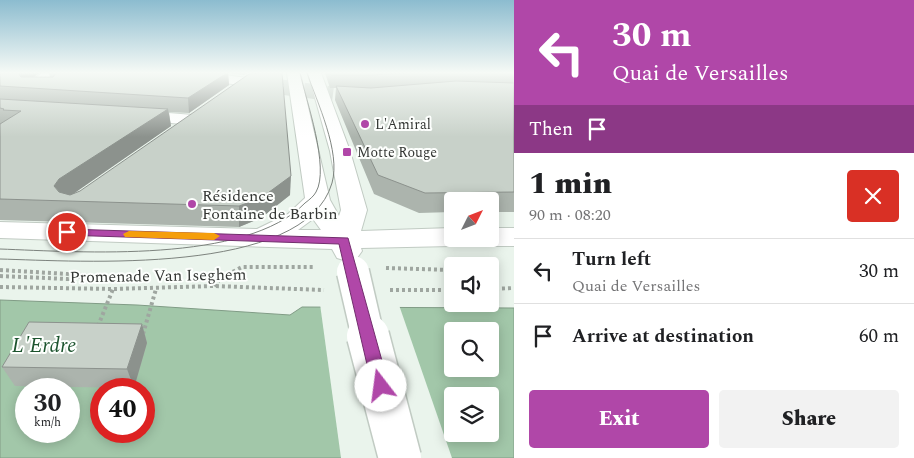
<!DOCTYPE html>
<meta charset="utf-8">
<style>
:root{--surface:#fff;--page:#f2f2f2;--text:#202124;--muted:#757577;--line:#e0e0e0;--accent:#b047a8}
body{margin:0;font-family:Spectral,serif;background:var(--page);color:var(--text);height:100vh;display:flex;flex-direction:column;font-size:19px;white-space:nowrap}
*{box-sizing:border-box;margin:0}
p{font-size:16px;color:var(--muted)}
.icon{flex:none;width:28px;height:28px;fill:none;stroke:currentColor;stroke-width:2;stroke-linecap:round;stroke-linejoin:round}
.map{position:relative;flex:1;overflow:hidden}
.side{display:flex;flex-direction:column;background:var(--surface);width:400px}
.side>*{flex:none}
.hud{background:#b047a8;color:#fff;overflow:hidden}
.needle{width:32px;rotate:48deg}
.controls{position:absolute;left:444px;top:192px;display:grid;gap:10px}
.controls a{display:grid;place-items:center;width:55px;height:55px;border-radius:5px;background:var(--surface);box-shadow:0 2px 12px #0003;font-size:25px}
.speed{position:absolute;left:15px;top:378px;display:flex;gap:10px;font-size:25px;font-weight:700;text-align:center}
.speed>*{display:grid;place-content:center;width:65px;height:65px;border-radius:50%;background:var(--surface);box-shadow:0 2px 12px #0003;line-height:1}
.speed small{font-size:12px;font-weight:400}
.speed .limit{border:8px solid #d22;background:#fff;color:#111}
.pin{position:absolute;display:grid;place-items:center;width:42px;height:42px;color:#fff;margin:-21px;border:2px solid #fff;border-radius:50%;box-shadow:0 1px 5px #0007}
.me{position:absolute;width:55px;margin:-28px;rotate:345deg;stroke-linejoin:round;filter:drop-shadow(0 0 4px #0008)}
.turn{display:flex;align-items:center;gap:18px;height:105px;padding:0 15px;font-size:22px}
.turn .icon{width:65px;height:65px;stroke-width:2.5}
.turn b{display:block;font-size:35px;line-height:42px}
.then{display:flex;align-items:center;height:48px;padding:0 15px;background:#0003;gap:10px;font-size:19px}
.round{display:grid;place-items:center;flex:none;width:52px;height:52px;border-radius:5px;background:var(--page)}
.summary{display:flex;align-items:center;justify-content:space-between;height:85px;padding:0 15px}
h1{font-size:30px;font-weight:800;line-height:38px}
.button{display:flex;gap:10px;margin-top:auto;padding:10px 15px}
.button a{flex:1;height:58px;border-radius:5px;background:var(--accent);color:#fff;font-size:20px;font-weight:800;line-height:58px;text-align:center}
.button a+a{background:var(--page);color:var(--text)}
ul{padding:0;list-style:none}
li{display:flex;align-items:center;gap:15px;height:65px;padding:0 15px;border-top:1px solid var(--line)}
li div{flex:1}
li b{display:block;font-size:19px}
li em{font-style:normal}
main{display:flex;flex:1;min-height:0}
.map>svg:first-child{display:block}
.water{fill:#a2c7a9;stroke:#819c86;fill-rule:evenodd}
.pier{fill:#eaf4ec}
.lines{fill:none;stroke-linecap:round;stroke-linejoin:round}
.minor-tunnel{stroke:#c5cec7;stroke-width:15;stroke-dasharray:15 8;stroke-linecap:butt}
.minor-casing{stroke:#c1cbc3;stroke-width:2}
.path{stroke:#9fa6a0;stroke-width:4;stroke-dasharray:3 3;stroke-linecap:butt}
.minor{fill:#fff;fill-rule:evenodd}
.tram{stroke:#7d837e;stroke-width:1}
.minor-bridge-far1-casing{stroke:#c1cbc3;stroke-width:35;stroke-linecap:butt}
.minor-bridge-casing{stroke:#c1cbc3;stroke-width:45;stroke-linecap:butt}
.minor-bridge-far1{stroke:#fff;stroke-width:32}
.minor-bridge{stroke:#fff;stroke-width:42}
.wall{fill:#acb4ad}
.shaded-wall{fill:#8c928d}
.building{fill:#c8d1c9;stroke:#8c928d}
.route{fill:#b047a8;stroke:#722e6d}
.slow{fill:#f59e0b}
.poi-dot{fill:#b047a8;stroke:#fdfffd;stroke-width:2}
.labels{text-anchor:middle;stroke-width:4;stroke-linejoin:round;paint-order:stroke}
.far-poi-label{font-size:14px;fill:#333633;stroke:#fdfffd;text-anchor:start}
.poi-label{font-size:16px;fill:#333633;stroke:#fdfffd;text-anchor:start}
.street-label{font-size:16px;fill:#333633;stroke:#fdfffd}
.near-water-label{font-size:21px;font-style:italic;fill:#1b532d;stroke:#fdfffd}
</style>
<main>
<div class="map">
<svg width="514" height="458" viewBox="0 0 514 458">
<rect width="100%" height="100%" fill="#eaf4ec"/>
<!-- water -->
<path class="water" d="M0,300L137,305L290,315L302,307L514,308V458H0ZM452,331H490V369H452ZM26,389H69V431H26ZM101,389H144V431H101ZM452,396H490V434H452Z"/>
<!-- pier -->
<polygon class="pier" points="320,304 399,305 452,458 341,458"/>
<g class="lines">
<!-- minor-tunnel -->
<polyline class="minor-tunnel" points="281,87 333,94"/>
<defs>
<g id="minor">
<polygon points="42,73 57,73 47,82 57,83 59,86 57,89 26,89 24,86"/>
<polygon points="174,73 210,73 277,82 282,83 284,86 282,89 277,90 181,77"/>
<path d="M287,73H300L330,200L339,216L341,210L330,151L308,73H321L350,151L367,210L361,231L452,228V239H465L462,243L452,246L361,248L362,251L357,258L347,261L337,258L332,249L0,238V222L257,229L288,214L305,198ZM313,219L321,230H298Z"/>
<polygon points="132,110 193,115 199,116 202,120 199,124 193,125 126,119 123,115 126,111"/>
<polygon points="490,228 514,228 514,246 490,246 480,243 477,239 490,239"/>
</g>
</defs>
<!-- minor casing -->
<use href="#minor" class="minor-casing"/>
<!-- path -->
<g class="path">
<polyline points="386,268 452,270"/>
<polyline points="0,270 85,275"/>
<polyline points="0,276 68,279 88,275"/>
<polyline points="214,286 221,278 242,267 315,267"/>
<polyline points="0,287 113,289 214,286 324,290"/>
<polyline points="490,289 514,288"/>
<polyline points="390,290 452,290"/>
<polyline points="98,326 113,289"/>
<polyline points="143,334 156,289"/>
</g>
<!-- minor -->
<use href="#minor" class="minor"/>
<!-- tram -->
<g class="tram">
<path d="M0,249C81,252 246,264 305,203C309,200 314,196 316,192C330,168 306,100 300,73"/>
<path d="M0,259C78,261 305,277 332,183C341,152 317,102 307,73"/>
</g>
<defs>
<polyline id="minor-bridge-far1" points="353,272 368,337"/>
<polyline id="minor-bridge" points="368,336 400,458"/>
</defs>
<!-- minor-bridge-far1 casing -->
<use href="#minor-bridge-far1" class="minor-bridge-far1-casing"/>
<!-- minor-bridge casing -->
<use href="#minor-bridge" class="minor-bridge-casing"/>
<!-- minor-bridge-far1 -->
<use href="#minor-bridge-far1" class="minor-bridge-far1"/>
<!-- minor-bridge -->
<use href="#minor-bridge" class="minor-bridge"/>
</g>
<!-- wall -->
<g class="wall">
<polygon points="0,73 39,73 34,77 50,77 49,73 248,73 244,75 228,73 229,85 189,113 169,112 171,126 73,193 290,195 261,218 239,227 0,220"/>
<polygon points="325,73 514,73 514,212 490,212 490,201 452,201 452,212 419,213 374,194 335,100 336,88 330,88"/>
<polygon points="142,324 147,343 134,388 15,386 2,367"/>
</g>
<!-- shaded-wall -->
<g class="shaded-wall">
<polygon points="18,73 39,73 22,86"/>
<polygon points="227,73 228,73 229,85 189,113 188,98"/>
<polygon points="168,109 171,126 66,199 54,186 59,179"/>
<polygon points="291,176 290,195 261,218 239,227 239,206"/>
<polygon points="142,324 147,343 134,388 127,369"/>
</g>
<!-- building -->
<g class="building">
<polygon points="0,73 18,73 21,77 53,77 56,73 227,73 188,98 0,86"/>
<polygon points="262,73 282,73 291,176 261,198 239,206 0,199 0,124 21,111 3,110 4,109 0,108 0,99 168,109 59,179 54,186 59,192 70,195 80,191 249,74"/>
<polygon points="331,73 404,73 371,75 331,75"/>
<polygon points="456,81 514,83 514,192 425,193 378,175 336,86 371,88"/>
<polygon points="29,322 142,324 127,369 2,367"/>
</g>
<!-- sky -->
<linearGradient id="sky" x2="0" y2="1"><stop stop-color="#8cbccf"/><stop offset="0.53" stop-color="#f6faf6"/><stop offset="1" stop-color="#f6faf6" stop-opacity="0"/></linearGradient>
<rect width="514" height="137" fill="url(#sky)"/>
<!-- route -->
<polygon class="route" points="67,229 348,238 389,386 387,391 381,394 375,391 372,386 339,244 63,235 61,232 63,230"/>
<!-- slow -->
<polygon class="slow" points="129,231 214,233 220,236 214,240 125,237 123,234"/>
<!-- markers -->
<g class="poi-dot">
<circle cx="365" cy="124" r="5"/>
<rect x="342" y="147" width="10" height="10" rx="2.5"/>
<circle cx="192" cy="204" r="5"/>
</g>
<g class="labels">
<!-- far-poi labels -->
<g class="far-poi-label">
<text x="375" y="129">L'Amiral</text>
<text x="357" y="157">Motte Rouge</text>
</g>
<!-- poi labels -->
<g class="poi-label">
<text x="202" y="201">Résidence<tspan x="202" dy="18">Fontaine de Barbin</tspan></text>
</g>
<!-- street labels -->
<g class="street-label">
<text transform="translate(158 275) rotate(-1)" y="6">Promenade Van Iseghem</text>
</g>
<!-- near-water labels -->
<g class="near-water-label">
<text x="44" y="352">L'Erdre</text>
</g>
</g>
</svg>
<div class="controls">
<a><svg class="needle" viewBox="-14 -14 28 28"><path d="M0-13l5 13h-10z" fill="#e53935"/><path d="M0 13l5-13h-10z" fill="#757577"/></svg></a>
<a><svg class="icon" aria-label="sound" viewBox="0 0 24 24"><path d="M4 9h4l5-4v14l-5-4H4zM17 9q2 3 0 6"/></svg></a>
<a><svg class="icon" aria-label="search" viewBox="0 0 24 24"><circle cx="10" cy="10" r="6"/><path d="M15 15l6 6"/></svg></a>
<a><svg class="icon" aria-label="layers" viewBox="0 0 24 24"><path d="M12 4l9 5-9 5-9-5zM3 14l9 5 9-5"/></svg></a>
</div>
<div class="speed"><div>30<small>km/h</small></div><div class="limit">40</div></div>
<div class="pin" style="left:67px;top:232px;background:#d93025"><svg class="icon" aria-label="arrive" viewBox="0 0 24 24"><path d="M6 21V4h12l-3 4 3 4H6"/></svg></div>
<svg class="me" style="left:381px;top:386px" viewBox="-20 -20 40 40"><circle r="19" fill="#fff"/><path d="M0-13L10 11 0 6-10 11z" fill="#b047a8"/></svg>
</div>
<section class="side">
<div class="hud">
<div class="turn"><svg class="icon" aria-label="left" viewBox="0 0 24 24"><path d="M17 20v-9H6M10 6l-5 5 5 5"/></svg><div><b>30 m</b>Quai de Versailles</div></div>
<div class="then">Then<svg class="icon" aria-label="arrive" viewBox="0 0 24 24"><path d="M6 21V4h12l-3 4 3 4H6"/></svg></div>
</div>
<div class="summary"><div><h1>1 min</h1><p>90 m · 08:20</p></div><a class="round" style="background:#d93025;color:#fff"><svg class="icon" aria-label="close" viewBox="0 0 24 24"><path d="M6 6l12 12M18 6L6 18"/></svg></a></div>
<ul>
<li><svg class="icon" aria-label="left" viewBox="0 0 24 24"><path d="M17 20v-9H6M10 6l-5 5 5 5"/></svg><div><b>Turn left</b><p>Quai de Versailles</p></div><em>30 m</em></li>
<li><svg class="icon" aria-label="arrive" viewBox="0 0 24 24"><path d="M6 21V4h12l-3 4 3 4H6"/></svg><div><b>Arrive at destination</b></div><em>60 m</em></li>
</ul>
<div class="button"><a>Exit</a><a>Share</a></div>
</section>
</main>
